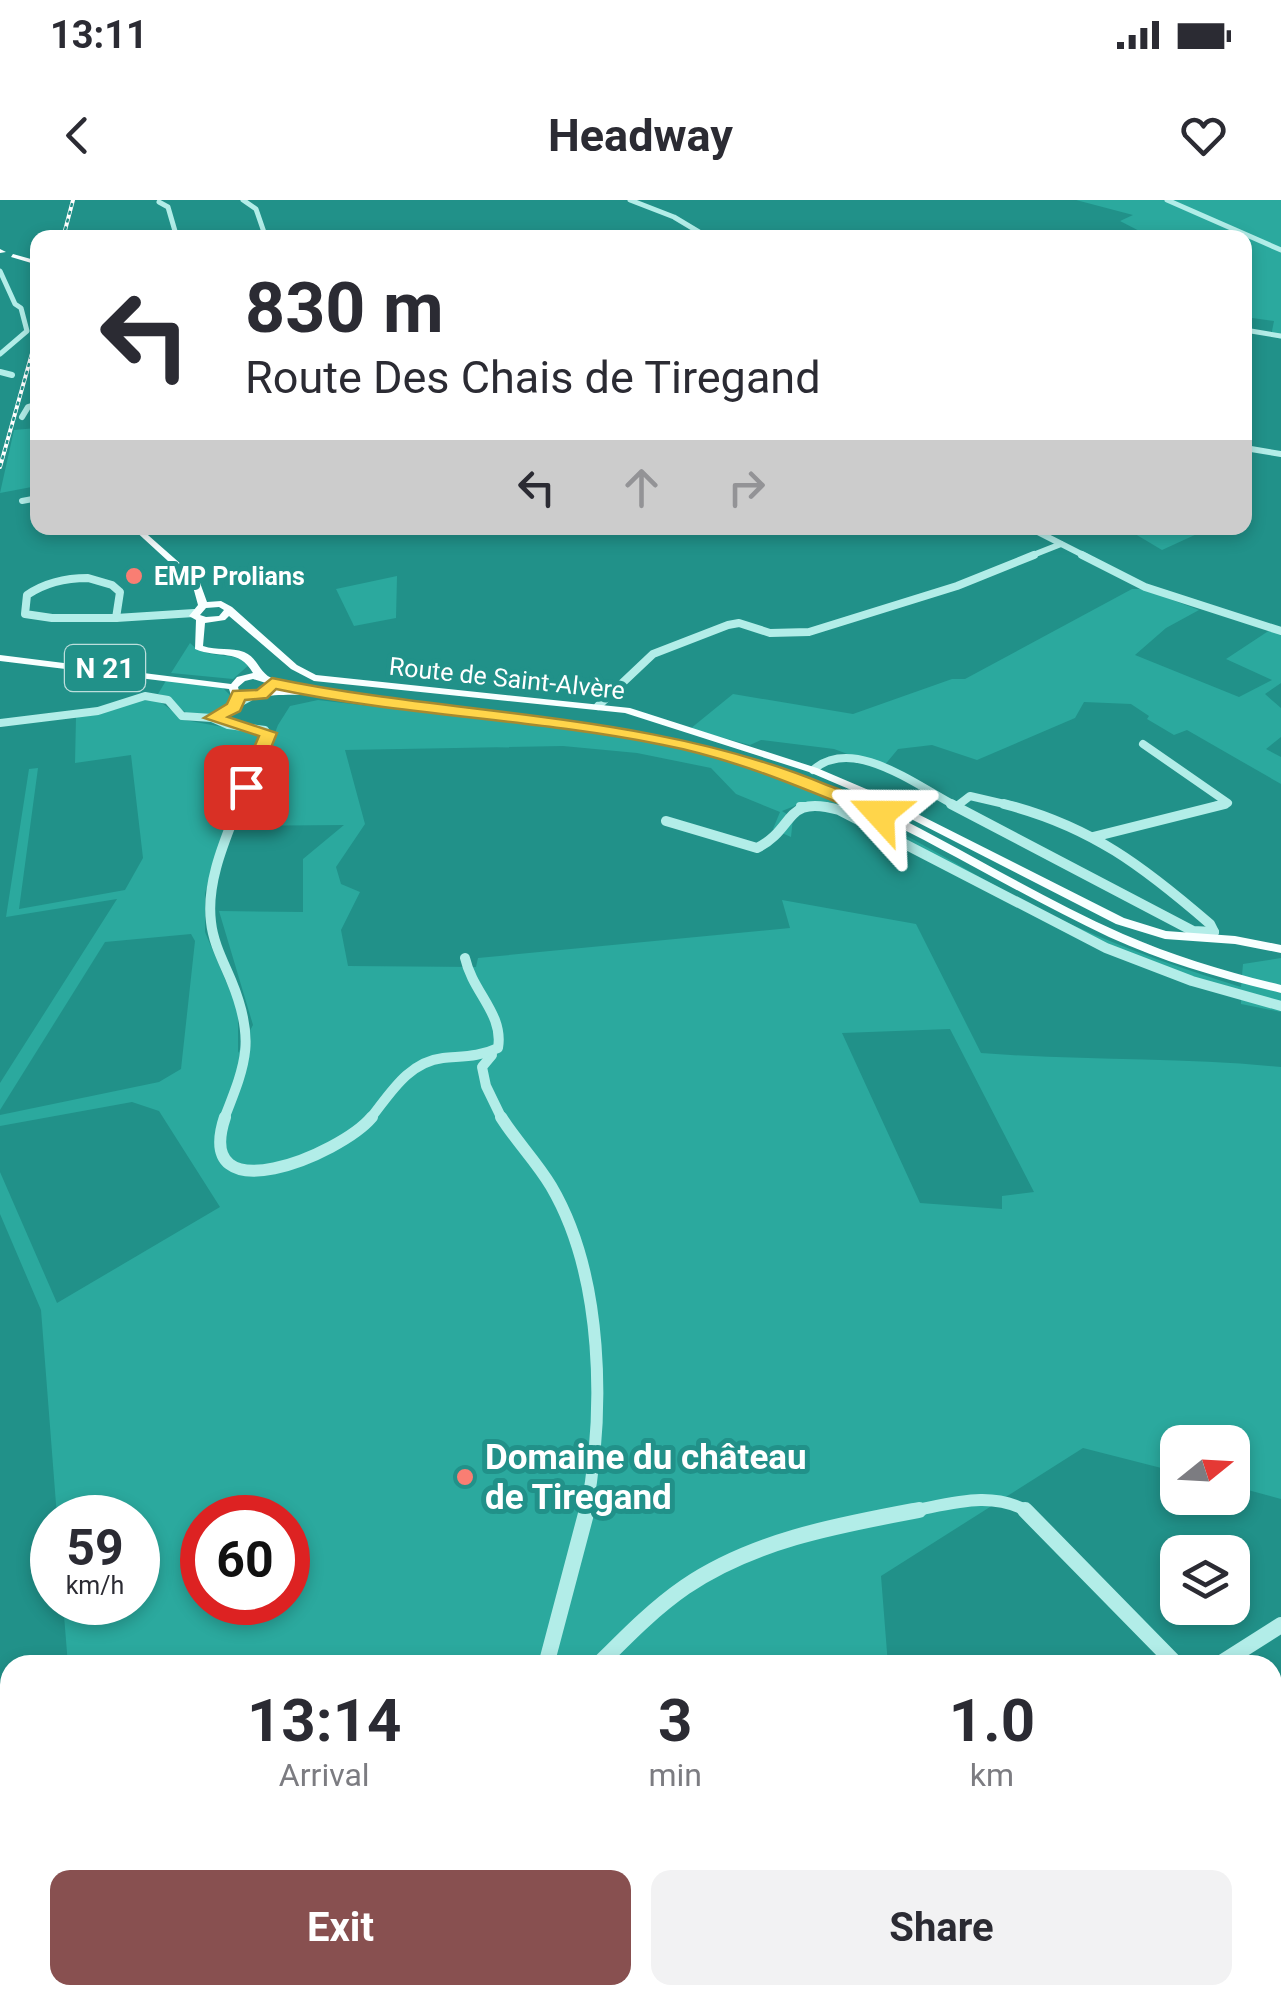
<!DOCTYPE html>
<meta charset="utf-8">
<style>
:root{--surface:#fff;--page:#f2f2f3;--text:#2b2b33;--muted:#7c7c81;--accent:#885050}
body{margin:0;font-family:Roboto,sans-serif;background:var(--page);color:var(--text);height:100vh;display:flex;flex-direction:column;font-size:38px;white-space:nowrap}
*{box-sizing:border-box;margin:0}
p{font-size:32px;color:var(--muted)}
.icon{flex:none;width:55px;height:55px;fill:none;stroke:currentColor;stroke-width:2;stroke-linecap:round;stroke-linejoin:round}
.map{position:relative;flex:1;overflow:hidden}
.panel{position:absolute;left:0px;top:1455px;width:1282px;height:350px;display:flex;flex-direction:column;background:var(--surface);border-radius:30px 30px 0 0;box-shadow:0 5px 15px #0003}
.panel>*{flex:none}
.banner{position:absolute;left:30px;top:30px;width:1222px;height:305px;border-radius:20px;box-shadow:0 5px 15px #0003;background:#fff;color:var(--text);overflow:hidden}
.needle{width:65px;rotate:72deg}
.fabs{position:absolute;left:1160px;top:1225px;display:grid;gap:20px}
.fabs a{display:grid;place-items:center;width:90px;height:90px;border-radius:20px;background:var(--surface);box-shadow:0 5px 15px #0003;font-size:50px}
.speed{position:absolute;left:30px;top:1295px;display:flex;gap:20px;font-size:50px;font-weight:700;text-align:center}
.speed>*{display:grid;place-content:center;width:130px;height:130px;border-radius:50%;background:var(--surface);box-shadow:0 5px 15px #0003;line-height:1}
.speed small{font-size:25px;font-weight:400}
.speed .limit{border:15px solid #d22;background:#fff;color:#111}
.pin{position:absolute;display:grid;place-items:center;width:85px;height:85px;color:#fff;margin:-42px;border-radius:20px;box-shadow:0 5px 15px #0006}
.me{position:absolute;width:110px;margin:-55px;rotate:294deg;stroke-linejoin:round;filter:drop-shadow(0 0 8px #0008)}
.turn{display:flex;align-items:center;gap:35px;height:210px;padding:0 50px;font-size:45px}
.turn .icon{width:130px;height:130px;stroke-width:2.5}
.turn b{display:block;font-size:70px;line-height:85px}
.lanes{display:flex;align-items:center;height:95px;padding:0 50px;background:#0003;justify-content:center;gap:50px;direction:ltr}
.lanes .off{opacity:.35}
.eta{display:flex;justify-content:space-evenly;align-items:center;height:170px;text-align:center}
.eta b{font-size:60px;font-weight:700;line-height:70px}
.cta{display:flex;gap:20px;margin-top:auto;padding:20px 50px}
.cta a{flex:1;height:115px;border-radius:20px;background:var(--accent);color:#fff;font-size:40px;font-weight:700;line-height:115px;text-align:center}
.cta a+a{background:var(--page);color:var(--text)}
.status{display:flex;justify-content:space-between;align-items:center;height:70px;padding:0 50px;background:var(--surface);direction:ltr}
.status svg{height:28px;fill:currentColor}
header{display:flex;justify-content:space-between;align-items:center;height:130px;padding:0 50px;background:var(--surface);font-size:45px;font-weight:700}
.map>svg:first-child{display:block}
.green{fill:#2ba99e;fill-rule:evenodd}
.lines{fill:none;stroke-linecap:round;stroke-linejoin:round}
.minor-far5{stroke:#b2ede8;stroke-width:5}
.minor-far4{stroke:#b2ede8;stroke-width:6}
.minor-far3{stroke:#b2ede8;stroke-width:8}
.minor-far2{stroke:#b2ede8;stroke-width:10}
.minor-far1{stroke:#b2ede8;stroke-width:12}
.minor{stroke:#b2ede8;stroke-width:16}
.major{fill:#f8ffff;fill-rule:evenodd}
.rail-casing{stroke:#fff;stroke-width:4}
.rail{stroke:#219189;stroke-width:2.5;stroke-dasharray:4;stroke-linecap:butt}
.route{fill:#ffd54a;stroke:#a68a30;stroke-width:2.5}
.poi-dot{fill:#f97e73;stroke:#219189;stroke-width:4}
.labels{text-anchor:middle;stroke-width:10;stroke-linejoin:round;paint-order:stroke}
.far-poi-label{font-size:25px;font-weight:bold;fill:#fff;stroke:#219189;text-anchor:start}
.far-street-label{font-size:25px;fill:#fff;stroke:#219189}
.shield{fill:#219189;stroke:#bcdedc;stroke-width:2.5}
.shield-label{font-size:28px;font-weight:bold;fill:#fff}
.near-poi-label{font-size:35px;font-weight:bold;fill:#fff;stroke:#219189;text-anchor:start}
</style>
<div class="status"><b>13:11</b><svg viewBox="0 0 49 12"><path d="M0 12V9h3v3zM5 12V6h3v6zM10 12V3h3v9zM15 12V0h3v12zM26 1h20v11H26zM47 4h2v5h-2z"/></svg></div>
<header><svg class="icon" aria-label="back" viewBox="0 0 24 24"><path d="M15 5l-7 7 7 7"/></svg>Headway<svg class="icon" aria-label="heart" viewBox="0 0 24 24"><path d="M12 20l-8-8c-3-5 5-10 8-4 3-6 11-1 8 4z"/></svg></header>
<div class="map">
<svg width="1281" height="1805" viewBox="0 0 1281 1805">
<rect width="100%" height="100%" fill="#219189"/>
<!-- green -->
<g class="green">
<polygon points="1076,0 1281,0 1281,139 1271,136 1274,121 1245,117 1245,38 1151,37 1120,21 1133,15"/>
<polygon points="37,228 37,286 0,293 14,230"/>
<polygon points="1125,328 1210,328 1162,350"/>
<polygon points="397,376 396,418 354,426 336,389"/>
<polygon points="1132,389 1143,389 1199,410 1166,428 1135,455 1239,497 1272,480 1226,459 1270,430 1281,434 1281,483 1265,494 1281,508 1281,537 1266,549 1281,557 1281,584 1187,530 1174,535 1147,519 1149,516 1131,504 1084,502 1075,518 977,560 932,545 898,549 883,567 834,549 761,540 750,545 690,529 733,494 853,514 952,479 965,479"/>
<path d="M190,443C207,461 230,450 250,464L233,479L171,473Z"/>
<path d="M167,479L222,487L233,498C225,511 199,524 184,511C173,503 173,497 158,494Z"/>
<path d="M141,500L159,501L185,520L260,534L238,586L205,693V732L238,810V853L253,825L219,711L303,712V659L344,625L239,626L278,525L290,506L318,500C484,520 659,526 815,591C906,629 988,687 1077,727C1130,751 1186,770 1241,787L1243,764L1281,758V812L1241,804V793L1141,760L841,609L802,603L782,611L793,618L791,637L773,629L780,612L736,594L711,568L637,553L563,546L345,550L365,624L336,667L341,684L360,692L341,730L348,766L476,767L478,758L790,728L782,700L916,724L981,853C1081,861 1181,857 1281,867V1299L1233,1286L1232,1242H1178L1177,1272L1083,1248L881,1376L888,1465H68L63,1403L138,1402V1318L57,1317L41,1110L0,1014V972L57,1103L220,1007L159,911L132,902L0,926V915L159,882L181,869L195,741L191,734L105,742L0,910V883L117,699L6,717L29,569L38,568L19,709L125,690L143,658L131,555L75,563L76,517ZM950,829L1034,992L1002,996V1009L920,1003L842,833ZM202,1318H288V1402H202Z"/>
<polygon points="10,1786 10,1795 897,1795 900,1805 2,1805 0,1792"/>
</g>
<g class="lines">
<!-- minor-far5 -->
<g class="minor-far5">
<polyline points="243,0 256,9 266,38"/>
<polyline points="630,0 674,17 709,38"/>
<polyline points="1167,0 1281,50"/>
<polyline points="159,2 168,7 177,38"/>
<polyline points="0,71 15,104 21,108 27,131 0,154"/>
<polyline points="1245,130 1281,136"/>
</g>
<!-- minor-far4 -->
<g class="minor-far4">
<polyline points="0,172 12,175"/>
<polyline points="22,217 28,207 38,204"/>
<polyline points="1245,248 1281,254"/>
<polyline points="22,301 38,298"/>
<polyline points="1030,328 1087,357"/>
<polyline points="1028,357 1061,344"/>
</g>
<!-- minor-far3 -->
<g class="minor-far3">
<polyline points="1082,355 1145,387 1281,431"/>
<path d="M88,378L112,385L120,392L116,418H52L25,414L27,395C46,382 66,378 88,378Z"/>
<polyline points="116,418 194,413"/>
<polyline points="598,506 653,454 728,425 739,423 770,433 809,432 957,386 1034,355"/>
<polyline points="212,518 228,525 265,530 269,538 238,606"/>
<polyline points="0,523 98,511 145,496 168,500 182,516 212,518 250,497"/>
<polyline points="1143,544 1228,603 1215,606"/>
<path d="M813,570C853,535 917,586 956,606"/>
<polyline points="800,606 826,606"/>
<polyline points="957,606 970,596 1013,606"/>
</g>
<!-- minor-far2 -->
<g class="minor-far2">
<polyline points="951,604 1193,731 1214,732"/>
<path d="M1004,604C1091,626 1144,667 1210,724L1214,732"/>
<path d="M666,621L757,648C796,629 783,594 839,610L1106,748L1192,781L1281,806"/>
<polyline points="1093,637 1225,604"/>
<polyline points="492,855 482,867 486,886 502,919"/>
<path d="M224,919C246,863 256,840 231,780C223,761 213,742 211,722C206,682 225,640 239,604"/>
<path d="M370,919C390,894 408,862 443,858C463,856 479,857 498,848C504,814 473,793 465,758"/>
</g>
<!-- minor-far1 -->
<g class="minor-far1">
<path d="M225,917C192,1016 340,955 372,917"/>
<path d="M501,917C516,941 536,961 551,986C604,1076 605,1212 586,1312"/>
<path d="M906,1312C948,1305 990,1289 1029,1312"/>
</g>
<!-- minor -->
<g class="minor">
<polyline points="1025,1310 1177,1465"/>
<polyline points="546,1465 587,1310"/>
<path d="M598,1465C625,1438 653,1409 685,1387C754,1340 839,1325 919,1310"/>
<polyline points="1218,1465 1281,1425"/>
<polyline points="1272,1580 1281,1591"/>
<polyline points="333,1805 344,1795"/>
<polyline points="495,1805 497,1795"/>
<polyline points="1044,1805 1068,1795"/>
</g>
<!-- major -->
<g class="major">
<polygon points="0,49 6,52 0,53"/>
<polygon points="13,54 38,61 38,65 11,57"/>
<path d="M132,328H140L199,380L207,402L221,401L232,407L297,465L316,475L630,508L817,568L878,594L1124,718L1166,731L1235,736L1281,745V753L1235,744L1165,739L1116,724L870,598L809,572L625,513L314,481L291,469L229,416L225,420L205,423L203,446C217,451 231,447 244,452C259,458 259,475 275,479V489C331,488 386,499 441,505C584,522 727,540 860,599C950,640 1032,694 1123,734C1174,756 1226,772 1281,785V793C1222,779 1164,762 1109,737C990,681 880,606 754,566C663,537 566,526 471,515C429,510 386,503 343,499C323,496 303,494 283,495C261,495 253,501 231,495L229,489L0,461V455L231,484L237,477L253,473C239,448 219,459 195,449L196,420L189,416L198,405L192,383ZM219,407L224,410L219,416L206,417L200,415L206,408ZM253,479L266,483L265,488L250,494L239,491L238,487L245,481Z"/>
</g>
<defs>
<g id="rail">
<polyline points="63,38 73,0"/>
<polyline points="0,267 38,132"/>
</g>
</defs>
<!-- rail casing -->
<use href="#rail" class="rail-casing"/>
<!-- rail -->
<use href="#rail" class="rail"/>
</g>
<!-- route -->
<path class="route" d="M272,478C458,517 650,511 827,585C847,593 874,600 889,614L880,619L873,617C805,589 736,559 663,545C535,519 404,516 276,489L267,498L245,500L240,511L228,517L277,533L255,587L246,593L239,591L237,587L259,536L204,518L227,504L233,491L257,490Z"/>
<!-- markers -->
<g class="poi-dot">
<circle cx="134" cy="376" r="10"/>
<circle cx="465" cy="1277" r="10"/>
</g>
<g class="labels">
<!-- far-poi labels -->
<g class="far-poi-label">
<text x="154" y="385">EMP Prolians</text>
</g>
<!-- far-street labels -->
<g class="far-street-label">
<text transform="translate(507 478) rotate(6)" y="9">Route de Saint-Alvère</text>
</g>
<!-- shield labels -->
<rect class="shield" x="65" y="445" width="80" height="46" rx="8"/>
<g class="shield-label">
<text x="105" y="478">N 21</text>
</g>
<!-- near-poi labels -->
<g class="near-poi-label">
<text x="485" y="1269">Domaine du château<tspan x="485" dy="40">de Tiregand</tspan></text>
</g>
</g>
</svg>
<div class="fabs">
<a><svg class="needle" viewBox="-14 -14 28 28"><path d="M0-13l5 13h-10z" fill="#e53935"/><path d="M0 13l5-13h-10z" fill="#7c7c81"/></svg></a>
<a><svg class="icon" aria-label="layers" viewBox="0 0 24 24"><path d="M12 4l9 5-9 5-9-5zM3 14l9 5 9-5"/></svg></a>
</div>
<div class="speed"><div>59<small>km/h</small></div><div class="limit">60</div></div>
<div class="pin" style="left:246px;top:587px;background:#d93025"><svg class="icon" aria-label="arrive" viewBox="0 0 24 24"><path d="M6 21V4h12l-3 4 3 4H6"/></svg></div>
<svg class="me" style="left:880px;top:614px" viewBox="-20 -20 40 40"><path d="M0-17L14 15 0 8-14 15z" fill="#ffd54a" stroke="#fff" stroke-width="4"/></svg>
<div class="banner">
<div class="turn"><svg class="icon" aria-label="left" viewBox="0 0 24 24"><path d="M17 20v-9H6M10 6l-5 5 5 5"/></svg><div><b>830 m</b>Route Des Chais de Tiregand</div></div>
<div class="lanes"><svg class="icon" aria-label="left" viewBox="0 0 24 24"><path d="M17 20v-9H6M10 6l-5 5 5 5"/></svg><svg class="icon off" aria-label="ahead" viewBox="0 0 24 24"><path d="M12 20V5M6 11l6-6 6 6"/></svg><svg class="icon off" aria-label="right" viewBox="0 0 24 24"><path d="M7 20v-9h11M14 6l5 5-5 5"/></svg></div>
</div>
<section class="panel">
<div class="eta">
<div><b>13:14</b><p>Arrival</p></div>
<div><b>3</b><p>min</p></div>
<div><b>1.0</b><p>km</p></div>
</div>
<div class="cta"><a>Exit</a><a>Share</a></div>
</section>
</div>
